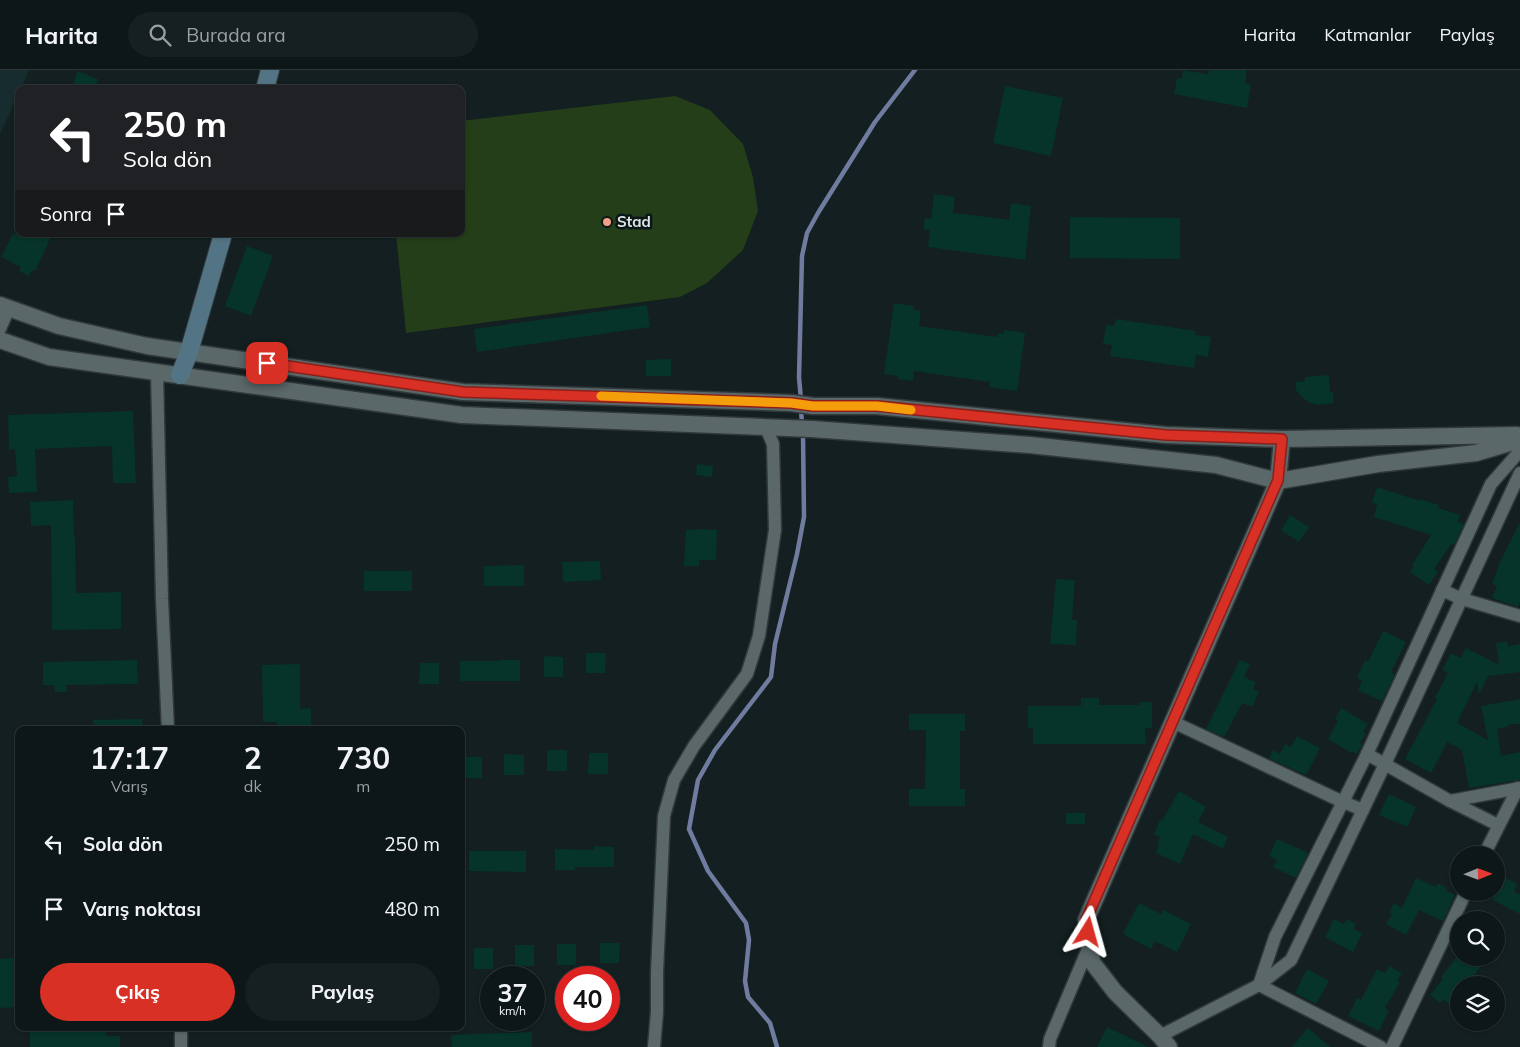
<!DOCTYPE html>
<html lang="tr">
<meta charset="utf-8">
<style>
:root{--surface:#0e1718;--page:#172021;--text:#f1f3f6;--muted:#9b9fa2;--line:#2e3637;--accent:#d93025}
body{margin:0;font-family:Mulish,sans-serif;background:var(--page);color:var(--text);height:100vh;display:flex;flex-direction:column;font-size:19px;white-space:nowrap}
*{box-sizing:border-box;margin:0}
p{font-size:16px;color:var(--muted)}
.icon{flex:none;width:28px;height:28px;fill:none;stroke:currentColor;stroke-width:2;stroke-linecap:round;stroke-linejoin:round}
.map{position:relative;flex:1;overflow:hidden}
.side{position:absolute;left:15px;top:656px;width:450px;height:305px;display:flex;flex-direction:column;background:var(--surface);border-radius:10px;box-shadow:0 1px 4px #0004,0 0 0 1px var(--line)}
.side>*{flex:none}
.banner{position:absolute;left:15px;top:15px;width:450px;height:152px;border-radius:10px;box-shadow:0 1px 4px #0004,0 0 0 1px var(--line);background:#202124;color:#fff;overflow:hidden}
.needle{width:32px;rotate:89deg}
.tools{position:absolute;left:1450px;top:776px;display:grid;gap:10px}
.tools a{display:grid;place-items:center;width:55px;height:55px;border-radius:50%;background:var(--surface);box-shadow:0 1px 4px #0004,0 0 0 1px var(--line);font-size:25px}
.speed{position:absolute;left:480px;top:896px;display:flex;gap:10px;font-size:25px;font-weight:700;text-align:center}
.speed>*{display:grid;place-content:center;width:65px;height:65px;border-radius:50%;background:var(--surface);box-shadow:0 1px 4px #0004,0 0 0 1px var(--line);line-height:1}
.speed small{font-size:12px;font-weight:400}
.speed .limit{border:8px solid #d22;background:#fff;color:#111}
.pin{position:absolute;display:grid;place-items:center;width:42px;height:42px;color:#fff;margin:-21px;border-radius:10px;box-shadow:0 2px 8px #0006}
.me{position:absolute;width:55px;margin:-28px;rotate:8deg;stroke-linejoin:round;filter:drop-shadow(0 0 4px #0008)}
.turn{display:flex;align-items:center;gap:18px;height:105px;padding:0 25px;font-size:22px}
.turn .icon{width:65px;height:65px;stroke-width:2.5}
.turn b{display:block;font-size:35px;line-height:42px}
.then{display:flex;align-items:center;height:48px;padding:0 25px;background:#0003;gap:10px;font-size:19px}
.eta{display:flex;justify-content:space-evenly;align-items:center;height:85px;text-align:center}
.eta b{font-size:30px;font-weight:700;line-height:35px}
.button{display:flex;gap:10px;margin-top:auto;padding:10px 25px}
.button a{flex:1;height:58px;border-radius:30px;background:var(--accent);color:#fff;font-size:20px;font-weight:700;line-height:58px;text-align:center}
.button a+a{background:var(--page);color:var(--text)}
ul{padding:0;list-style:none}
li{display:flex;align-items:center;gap:15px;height:65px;padding:0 25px}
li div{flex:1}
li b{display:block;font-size:19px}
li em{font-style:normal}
header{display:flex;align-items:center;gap:30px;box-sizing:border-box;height:70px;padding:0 25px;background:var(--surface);border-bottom:1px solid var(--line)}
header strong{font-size:24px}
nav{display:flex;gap:28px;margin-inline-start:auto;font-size:18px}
.search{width:350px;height:45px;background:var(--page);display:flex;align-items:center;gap:12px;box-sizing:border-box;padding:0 18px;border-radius:28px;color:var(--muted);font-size:19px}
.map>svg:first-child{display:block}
.built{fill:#172c2e}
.green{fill:#233e19}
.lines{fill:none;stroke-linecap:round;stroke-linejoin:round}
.stream{stroke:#707ba0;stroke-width:4.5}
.building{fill:#063429}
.minor-casing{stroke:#31393a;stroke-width:15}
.tertiary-casing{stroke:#31393a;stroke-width:19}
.secondary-casing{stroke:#31393a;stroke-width:20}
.minor{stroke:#5a686a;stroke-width:12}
.tertiary{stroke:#5a686a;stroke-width:16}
.secondary{stroke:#537484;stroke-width:18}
.route-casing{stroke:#8d1f18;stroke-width:12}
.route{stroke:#d93025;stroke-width:9}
.slow{stroke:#f59e0b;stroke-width:9}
.poi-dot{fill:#f39f85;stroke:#0a1617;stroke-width:2}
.labels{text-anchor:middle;stroke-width:5;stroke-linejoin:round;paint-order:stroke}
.poi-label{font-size:15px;font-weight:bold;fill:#dde5e5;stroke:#0a1617;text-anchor:start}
</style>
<header>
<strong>Harita</strong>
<div class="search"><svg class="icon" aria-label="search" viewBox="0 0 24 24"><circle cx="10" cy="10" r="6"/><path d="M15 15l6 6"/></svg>Burada ara</div>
<nav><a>Harita</a><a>Katmanlar</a><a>Paylaş</a></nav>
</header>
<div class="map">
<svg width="1520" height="977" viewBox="0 0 1520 977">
<rect width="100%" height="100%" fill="#131f20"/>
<!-- built -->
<polygon class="built" points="0,0 29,0 21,19 19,19 19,23 0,64"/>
<!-- green -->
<polygon class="green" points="675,26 710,40 743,74 753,107 758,141 743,180 707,213 680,227 406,263 396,164 461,164 461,51"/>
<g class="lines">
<!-- stream -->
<g class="stream">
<polyline points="801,330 799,307 802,186 807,163 818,143 875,52 915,0"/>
<polyline points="801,338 802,355"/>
<polyline points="777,977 770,953 748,927 745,911 749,870 746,853 708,801 689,759 698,710 715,680 771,607 775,574 797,484 804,447 803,363"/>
</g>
</g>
<!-- building -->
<g class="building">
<polygon points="1183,0 1208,4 1209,0 1247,0 1245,13 1251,14 1247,38 1174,24 1177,8 1182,9"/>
<polygon points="78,1 98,9 94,19 71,19"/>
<polygon points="1005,16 1063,28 1051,86 993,73"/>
<polygon points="934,124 955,127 953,143 987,147 1009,150 1011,133 1031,136 1025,190 928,177 930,160 923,159 925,148 931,149"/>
<polygon points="1070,147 1180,148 1180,189 1070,188"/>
<polygon points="13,164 49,164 47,167 50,169 35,201 32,200 29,206 19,201 21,197 1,187"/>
<polygon points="247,176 273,186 251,246 225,236"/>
<polygon points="894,233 914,236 914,240 921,241 919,256 997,267 998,263 1004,264 1004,260 1025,263 1017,321 989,317 990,312 914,301 913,311 898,309 898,306 884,304"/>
<polygon points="647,235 650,257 477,282 474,259"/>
<polygon points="1116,249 1196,261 1195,265 1211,267 1208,287 1196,285 1194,298 1110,286 1112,275 1103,274 1106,255 1114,256"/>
<polygon points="671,289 671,306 646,306 646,290"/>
<polygon points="1329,305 1330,322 1333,322 1334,333 1318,335 1310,333 1304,329 1296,320 1296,312 1305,311 1305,307"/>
<polygon points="133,341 136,413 113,413 112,376 35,379 37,422 9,423 8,407 17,406 15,379 9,380 8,345"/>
<polygon points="697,394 713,396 712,407 696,405"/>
<polygon points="1377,417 1420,431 1420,429 1439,435 1438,438 1460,445 1458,452 1464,454 1454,475 1451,474 1434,499 1438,502 1429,515 1410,502 1414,496 1412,495 1431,465 1374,447 1377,434 1372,433"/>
<polygon points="73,430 74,467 75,467 76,523 121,522 121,559 52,560 51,455 31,456 30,432"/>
<polygon points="1290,445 1309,457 1299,472 1281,460"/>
<polygon points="1520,452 1520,531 1518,537 1492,528 1497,516 1492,514 1500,492"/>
<polygon points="700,459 717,460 716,490 699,490 699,496 684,496 686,460"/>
<polygon points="600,491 601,510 563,512 562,492"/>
<polygon points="524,495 524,516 484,516 484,496"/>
<rect x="364" y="501" width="48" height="20"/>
<polygon points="1056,509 1075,510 1072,550 1077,550 1076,575 1050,574"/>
<polygon points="1383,561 1406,572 1391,602 1395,604 1382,631 1358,620 1362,611 1357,608 1365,590 1368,592"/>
<polygon points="1507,571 1508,576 1520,574 1520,602 1488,606 1479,624 1477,612 1457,653 1488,670 1481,636 1520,629 1520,654 1508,654 1509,656 1497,659 1501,686 1520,682 1520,710 1469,718 1462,680 1447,672 1431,703 1405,689 1437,629 1435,628 1448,603 1442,600 1451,583 1461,588 1466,578 1499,595 1496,573"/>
<polygon points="586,583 606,583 605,603 586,603"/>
<polygon points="544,586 563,587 563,607 544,607"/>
<polygon points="137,590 138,614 66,615 67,622 55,622 54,615 43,615 43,592"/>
<polygon points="500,590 520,590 520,611 460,611 460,591 500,591"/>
<polygon points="1240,590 1250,594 1244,607 1256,612 1253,619 1259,622 1252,637 1242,633 1224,667 1206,659"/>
<polygon points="420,593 439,593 439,614 419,614"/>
<polygon points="300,594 300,639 311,638 311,660 277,660 277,652 263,652 262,595"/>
<polygon points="1081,628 1099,628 1099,635 1140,635 1140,632 1152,632 1152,658 1145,658 1146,674 1033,674 1033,658 1028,658 1028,636 1081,636"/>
<polygon points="1341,638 1368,654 1363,661 1366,664 1360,673 1362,675 1357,684 1352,681 1351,683 1328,669 1338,651 1335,649"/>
<polygon points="909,644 965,644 965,661 960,661 960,719 965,719 965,736 909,736 909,719 925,719 926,660 909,660"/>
<polygon points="142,649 143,660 94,660 93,650"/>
<polygon points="1297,666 1320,678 1306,705 1269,688 1273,680 1280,684 1285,674 1291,677"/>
<rect x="547" y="680" width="20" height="21"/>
<polygon points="589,683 608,683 608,704 588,704"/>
<polygon points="504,684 524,685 524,705 504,705"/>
<rect x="462" y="687" width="20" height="21"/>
<polygon points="1179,721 1206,737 1198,752 1228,767 1223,779 1193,764 1180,794 1156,783 1159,775 1157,774 1160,767 1154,764 1160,750 1162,751"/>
<polygon points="1389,724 1416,737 1407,757 1379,745"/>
<rect x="1066" y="743" width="19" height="11"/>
<polygon points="1277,769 1308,783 1296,808 1273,797 1277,790 1269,786"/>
<polygon points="594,776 614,777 614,797 575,797 575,800 555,800 555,779 594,780"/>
<polygon points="469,781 526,781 526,802 469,801"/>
<polygon points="1505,807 1517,814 1514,821 1520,825 1520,844 1493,830"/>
<polygon points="1416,808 1436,817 1438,813 1447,818 1446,821 1455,825 1443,851 1419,840 1406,865 1386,854 1392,844 1389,843 1394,833 1402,838"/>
<polygon points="1139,833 1161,844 1163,840 1191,854 1177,882 1155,871 1151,879 1123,864"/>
<polygon points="1334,849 1344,854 1347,849 1356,854 1354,859 1362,863 1353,882 1325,867"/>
<polygon points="600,873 620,873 619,893 600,893"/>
<rect x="557" y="874" width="19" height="21"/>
<rect x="515" y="875" width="19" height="21"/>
<rect x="474" y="878" width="19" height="21"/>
<polygon points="19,888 19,937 0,938 0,889"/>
<polygon points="1456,888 1487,888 1467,915 1459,915 1459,932 1454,938 1443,929 1440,933 1430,925 1443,909 1441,907"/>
<polygon points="1389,896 1402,903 1397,910 1400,912 1385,938 1389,940 1379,961 1348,946 1357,928 1361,930 1377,899 1385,903"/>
<polygon points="1307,899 1329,911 1316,934 1295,923"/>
<polygon points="1107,957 1148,977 1097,977"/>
<polygon points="30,958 106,958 106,966 120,966 120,977 30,977"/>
<polygon points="1308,958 1330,977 1292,977"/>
<polygon points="532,962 532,977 452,977 451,965"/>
</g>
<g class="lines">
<defs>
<g id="minor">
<polyline points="0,259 9,238"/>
<polyline points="157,302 162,529 168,660"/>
<polyline points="1442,520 1462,529 1520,546"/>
<polyline points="1173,652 1343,732 1363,740"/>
<polyline points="1367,684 1450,731 1498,755"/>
<polyline points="1450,731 1520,718"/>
<polyline points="1484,785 1518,718"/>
<polyline points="1259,915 1275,867 1367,684 1491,414 1520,381"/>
<polyline points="1259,915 1381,977"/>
<polyline points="181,958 181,977"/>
<polyline points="1160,966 1259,915 1291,890 1385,694 1520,403"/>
<polyline points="654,977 657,942 657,903 664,746 674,710 694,676 747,604 759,566 775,460 773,374 766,358"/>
<polyline points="1049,977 1050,969 1090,874"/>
<polyline points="1392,977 1466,822"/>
</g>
<g id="tertiary">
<polyline points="0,235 59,256 147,276 463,322 791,333 813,336 877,336 1166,365 1282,369 1517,365"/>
<polyline points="0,270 49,287 462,345 812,359 1030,375 1216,395 1278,411 1378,394 1476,383 1520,370"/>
<polyline points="1169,977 1160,966 1115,922 1092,892 1086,850 1278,411 1282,369"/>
</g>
<g id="secondary">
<polyline points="265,19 270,0"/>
<polyline points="180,305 189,282 223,164"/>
</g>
</defs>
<!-- minor casing -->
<use href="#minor" class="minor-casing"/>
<!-- tertiary casing -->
<use href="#tertiary" class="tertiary-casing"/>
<!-- secondary casing -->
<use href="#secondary" class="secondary-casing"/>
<!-- minor -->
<use href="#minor" class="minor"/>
<!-- tertiary -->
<use href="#tertiary" class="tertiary"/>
<!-- secondary -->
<use href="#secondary" class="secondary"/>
</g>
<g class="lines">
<defs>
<polyline id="route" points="267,293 463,322 791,333 813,336 877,336 1166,365 1282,369 1278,410 1086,850 1088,862"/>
</defs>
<!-- route casing -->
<use href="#route" class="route-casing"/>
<!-- route -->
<use href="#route" class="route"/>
<!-- slow -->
<polyline class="slow" points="601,326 791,333 813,336 877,336 911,340"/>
</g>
<!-- markers -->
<circle class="poi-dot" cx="607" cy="152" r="5"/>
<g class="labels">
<!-- poi labels -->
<g class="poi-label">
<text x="617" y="157">Stad</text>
</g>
</g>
</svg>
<div class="tools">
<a><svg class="needle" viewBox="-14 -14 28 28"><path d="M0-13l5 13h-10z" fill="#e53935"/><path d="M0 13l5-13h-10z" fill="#9b9fa2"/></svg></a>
<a><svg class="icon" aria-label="search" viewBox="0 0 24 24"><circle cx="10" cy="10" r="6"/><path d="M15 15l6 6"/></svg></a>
<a><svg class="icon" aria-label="layers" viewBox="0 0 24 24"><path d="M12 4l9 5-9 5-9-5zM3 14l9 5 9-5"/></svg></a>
</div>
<div class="speed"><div>37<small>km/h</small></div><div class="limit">40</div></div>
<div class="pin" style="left:267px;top:293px;background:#d93025"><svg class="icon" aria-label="arrive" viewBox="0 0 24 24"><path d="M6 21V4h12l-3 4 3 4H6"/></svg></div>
<svg class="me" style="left:1088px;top:862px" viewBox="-20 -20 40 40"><path d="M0-17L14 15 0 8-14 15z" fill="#d93025" stroke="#fff" stroke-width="4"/></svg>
<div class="banner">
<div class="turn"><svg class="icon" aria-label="left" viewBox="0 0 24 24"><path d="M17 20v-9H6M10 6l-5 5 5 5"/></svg><div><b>250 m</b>Sola dön</div></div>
<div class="then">Sonra<svg class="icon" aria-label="arrive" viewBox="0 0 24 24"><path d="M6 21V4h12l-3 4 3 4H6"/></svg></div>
</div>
<section class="side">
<div class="eta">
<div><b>17:17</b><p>Varış</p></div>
<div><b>2</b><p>dk</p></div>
<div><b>730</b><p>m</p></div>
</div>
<ul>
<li><svg class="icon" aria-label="left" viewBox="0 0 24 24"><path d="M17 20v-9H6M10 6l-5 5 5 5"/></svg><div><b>Sola dön</b></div><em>250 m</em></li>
<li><svg class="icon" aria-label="arrive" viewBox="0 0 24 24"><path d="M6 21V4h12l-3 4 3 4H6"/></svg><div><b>Varış noktası</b></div><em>480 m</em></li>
</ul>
<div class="button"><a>Çıkış</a><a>Paylaş</a></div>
</section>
</div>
